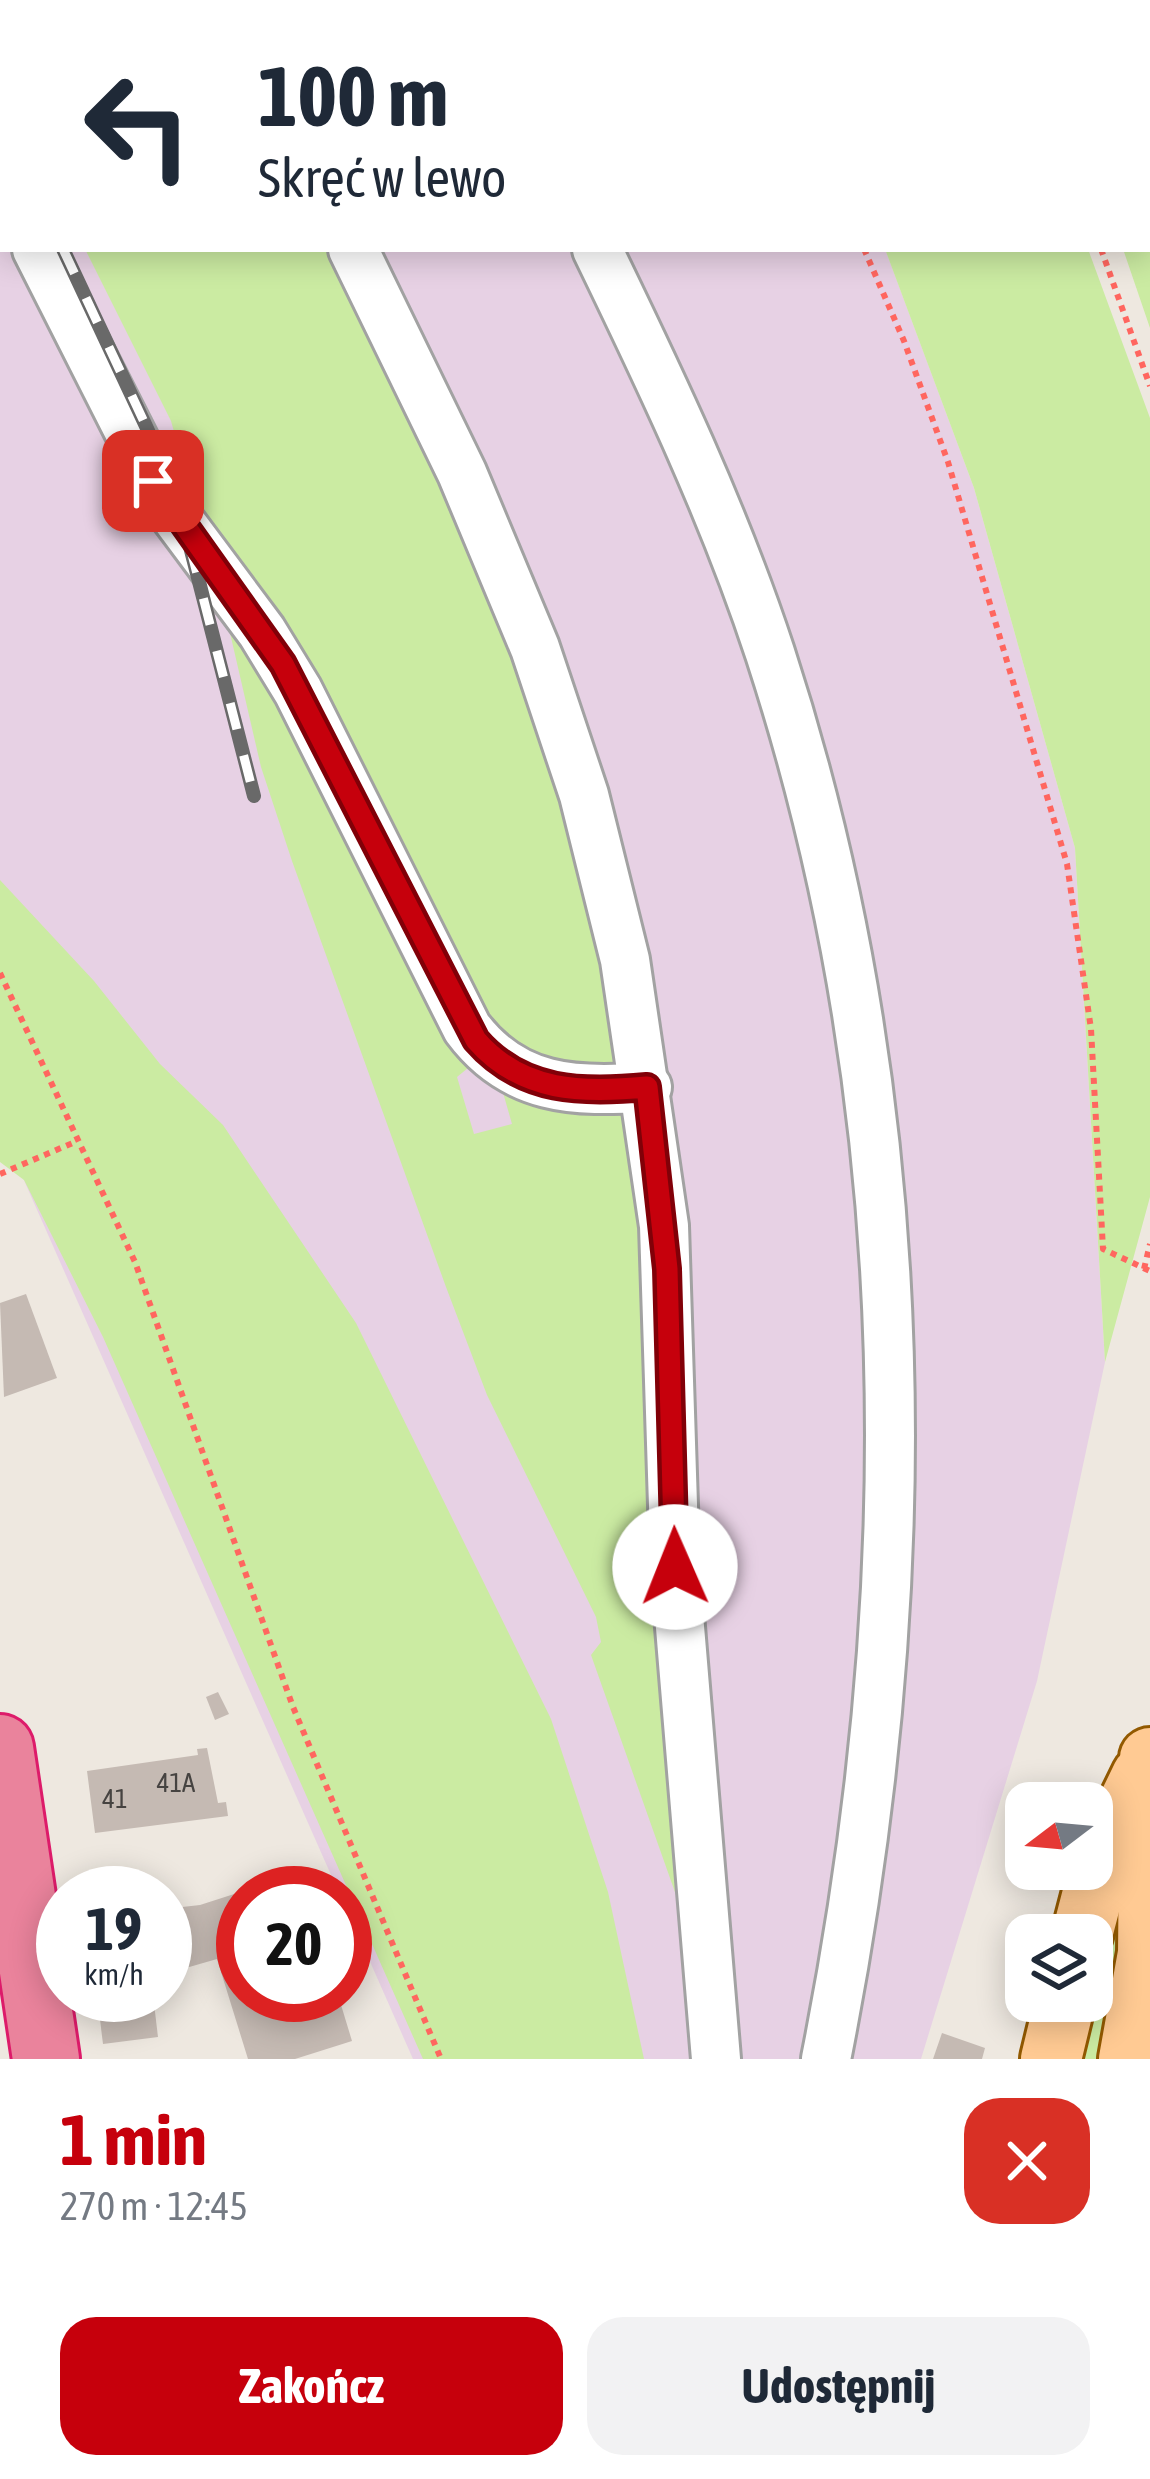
<!DOCTYPE html>
<html lang="pl">
<meta charset="utf-8">
<style>
:root{--surface:#fff;--page:#f2f2f3;--text:#1f2937;--muted:#747a83;--accent:#c6000c}
body{margin:0;font-family:"Asap Condensed",sans-serif;background:var(--page);color:var(--text);height:100vh;display:flex;flex-direction:column;font-size:45px;white-space:nowrap}
*{box-sizing:border-box;margin:0}
p{font-size:39px;color:var(--muted)}
.icon{flex:none;width:66px;height:66px;fill:none;stroke:currentColor;stroke-width:2;stroke-linecap:round;stroke-linejoin:round}
.map{position:relative;height:2059px;overflow:hidden}
.sheet{display:flex;flex-direction:column;background:var(--surface);flex:1}
.sheet>*{flex:none}
.hud{position:absolute;left:0px;top:0px;width:1152px;height:252px;box-shadow:0 6px 30px #0003;background:#fff;color:var(--text);overflow:hidden}
.needle{width:78px;rotate:254deg}
.controls{position:absolute;left:1005px;top:1782px;display:grid;gap:24px}
.controls a{display:grid;place-items:center;width:108px;height:108px;border-radius:24px;background:var(--surface);box-shadow:0 6px 30px #0003;font-size:60px}
.speed{position:absolute;left:36px;top:1866px;display:flex;gap:24px;font-size:60px;font-weight:700;text-align:center}
.speed>*{display:grid;place-content:center;width:156px;height:156px;border-radius:50%;background:var(--surface);box-shadow:0 6px 30px #0003;line-height:1}
.speed small{font-size:30px;font-weight:400}
.speed .limit{border:18px solid #d22;background:#fff;color:#111}
.pin{position:absolute;display:grid;place-items:center;width:102px;height:102px;color:#fff;margin:-51px;border-radius:24px;box-shadow:0 6px 18px #0006}
.me{position:absolute;width:132px;margin:-66px;rotate:359deg;stroke-linejoin:round;filter:drop-shadow(0 0 9px #0008)}
.turn{display:flex;align-items:center;gap:42px;height:252px;padding:0 60px;font-size:54px}
.turn .icon{width:156px;height:156px;stroke-width:2.5}
.turn b{display:block;font-size:84px;line-height:102px}
.round{display:grid;place-items:center;flex:none;width:126px;height:126px;border-radius:36px;background:var(--page)}
.head{display:flex;align-items:center;justify-content:space-between;height:204px;padding:0 60px}
h1{font-size:72px;font-weight:700;line-height:90px;color:var(--accent)}
.primary-button{display:flex;gap:24px;margin-top:auto;padding:24px 60px}
.primary-button a{flex:1;height:138px;border-radius:36px;background:var(--accent);color:#fff;font-size:48px;font-weight:700;line-height:138px;text-align:center}
.primary-button a+a{background:var(--page);color:var(--text)}
.map>svg:first-child{display:block}
.industrial{fill:#e7d1e4}
.grass{fill:#cbeba2}
.building{fill:#c5bab3}
.lines{fill:none;stroke-linecap:round;stroke-linejoin:round}
.minor-casing{stroke:#a2a2a2;stroke-width:54}
.major-casing{stroke:#925900;stroke-width:66}
.highway-casing{stroke:#dd1b6a;stroke-width:72}
.path{stroke:#ff665f;stroke-width:6;stroke-dasharray:6 6;stroke-linecap:butt}
.minor{stroke:#fff;stroke-width:48}
.major{stroke:#ffca93;stroke-width:60}
.highway{stroke:#ea839c;stroke-width:66}
.rail-casing{stroke:#696969;stroke-width:14}
.rail{stroke:#fff;stroke-width:9;stroke-dasharray:27;stroke-linecap:butt}
.route-casing{stroke:#810008;stroke-width:30}
.route{stroke:#c6000c;stroke-width:21}
.labels{text-anchor:middle;stroke-width:9;stroke-linejoin:round;paint-order:stroke}
.number-label{font-size:27px;fill:#464341}
</style>
<div class="map">
<svg width="1150" height="2059" viewBox="0 0 1150 2059">
<rect width="100%" height="100%" fill="#eee8e0"/>
<!-- industrial -->
<polygon class="industrial" points="0,0 765,3 3,3 3,249 885,249 887,254 974,488 1075,848 1105,1362 1037,1681 921,2059 413,2059 345,1905 345,1893 339,1893 0,1126"/>
<!-- grass -->
<g class="grass">
<polygon points="0,0 207,0 209,3 3,3 3,83"/>
<polygon points="763,0 997,0 998,3 765,3"/>
<polygon points="1072,0 1150,0 1150,328 1123,249 1149,249 1149,3"/>
<polygon points="85,249 333,249 423,428 534,690 631,1049 606,1081 492,1041 203,533 171,421"/>
<polygon points="885,249 1088,249 1150,418 1150,1197 1105,1362 1075,848 974,488"/>
<polygon points="224,607 262,662 467,1055 468,1068 457,1077 474,1134 512,1124 502,1089 560,1113 618,1108 640,1129 691,1942 681,1942 676,1895 591,1655 601,1642 596,1617 487,1395 446,1287 292,861 261,767"/>
<polygon points="0,880 94,981 160,1064 223,1125 356,1323 551,1719 608,1892 644,2059 423,2059 103,1337 24,1180 0,1162"/>
<polygon points="1123,1857 1132,1859 1105,2059 1073,2059 1092,2001"/>
</g>
<!-- building -->
<g class="building">
<polygon points="26,1294 57,1378 4,1397 0,1303"/>
<polygon points="218,1692 229,1714 215,1720 206,1697"/>
<polygon points="207,1748 218,1803 226,1802 228,1816 95,1833 87,1771 198,1755 197,1749"/>
<polygon points="300,1873 307,1893 243,1893 243,1995 338,1995 352,2041 295,2059 248,2059 217,1959 165,1974 165,1909 200,1905"/>
<polygon points="97,1995 153,1995 158,2037 103,2044"/>
<polygon points="942,2033 985,2048 982,2059 933,2059"/>
</g>
<g class="lines">
<defs>
<g id="minor">
<polyline points="230,0 231,3"/>
<polyline points="474,0 476,3"/>
<polyline points="0,174 3,180"/>
<path d="M37,249L165,502L262,632L298,691L467,1028C513,1090 575,1093 647,1087"/>
<polyline points="353,249 462,473 535,648 584,795 625,960 664,1226 675,1567 716,2059"/>
<path d="M597,249C661,381 724,513 770,653C919,1109 919,1592 826,2059"/>
</g>
<g id="major">
<polyline points="1082,1935 1102,1858 1142,1776"/>
<polyline points="1051,2059 1065,2001"/>
<polyline points="1129,2059 1148,1953 1150,1758"/>
</g>
<polyline id="highway" points="0,1748 46,2059"/>
</defs>
<!-- minor casing -->
<use href="#minor" class="minor-casing"/>
<!-- major casing -->
<use href="#major" class="major-casing"/>
<!-- highway casing -->
<use href="#highway" class="highway-casing"/>
<!-- path -->
<g class="path">
<polyline points="741,0 742,3"/>
<polyline points="1011,0 1012,3"/>
<polyline points="864,249 904,341 948,462 1067,864 1091,1029 1103,1249 1150,1271"/>
<polyline points="1101,249 1150,386"/>
<polyline points="0,973 135,1262 293,1707 441,2059"/>
<polyline points="0,1174 75,1142"/>
<polyline points="1144,1269 1150,1244"/>
</g>
<!-- minor -->
<use href="#minor" class="minor"/>
<!-- major -->
<use href="#major" class="major"/>
<!-- highway -->
<use href="#highway" class="highway"/>
<defs>
<g id="rail">
<polyline points="0,121 3,127"/>
<polyline points="63,249 175,488 254,796"/>
</g>
</defs>
<!-- rail casing -->
<use href="#rail" class="rail-casing"/>
<!-- rail -->
<use href="#rail" class="rail"/>
</g>
<g class="lines">
<defs>
<path id="route" d="M153,481L283,664L476,1040C522,1093 583,1093 647,1087L667,1269L675,1567"/>
</defs>
<!-- route casing -->
<use href="#route" class="route-casing"/>
<!-- route -->
<use href="#route" class="route"/>
</g>
<g class="labels">
<!-- number labels -->
<g class="number-label">
<text x="176" y="1792">41A</text>
<text x="115" y="1808">41</text>
</g>
</g>
</svg>
<div class="controls">
<a><svg class="needle" viewBox="-14 -14 28 28"><path d="M0-13l5 13h-10z" fill="#e53935"/><path d="M0 13l5-13h-10z" fill="#747a83"/></svg></a>
<a><svg class="icon" aria-label="layers" viewBox="0 0 24 24"><path d="M12 4l9 5-9 5-9-5zM3 14l9 5 9-5"/></svg></a>
</div>
<div class="speed"><div>19<small>km/h</small></div><div class="limit">20</div></div>
<div class="pin" style="left:153px;top:481px;background:#d93025"><svg class="icon" aria-label="arrive" viewBox="0 0 24 24"><path d="M6 21V4h12l-3 4 3 4H6"/></svg></div>
<svg class="me" style="left:675px;top:1567px" viewBox="-20 -20 40 40"><circle r="19" fill="#fff"/><path d="M0-13L10 11 0 6-10 11z" fill="#c6000c"/></svg>
<div class="hud">
<div class="turn"><svg class="icon" aria-label="left" viewBox="0 0 24 24"><path d="M17 20v-9H6M10 6l-5 5 5 5"/></svg><div><b>100 m</b>Skręć w lewo</div></div>
</div>
</div>
<section class="sheet">
<div class="head"><div><h1>1 min</h1><p>270 m · 12:45</p></div><a class="round" style="background:#d93025;color:#fff"><svg class="icon" aria-label="close" viewBox="0 0 24 24"><path d="M6 6l12 12M18 6L6 18"/></svg></a></div>
<div class="primary-button"><a>Zakończ</a><a>Udostępnij</a></div>
</section>
